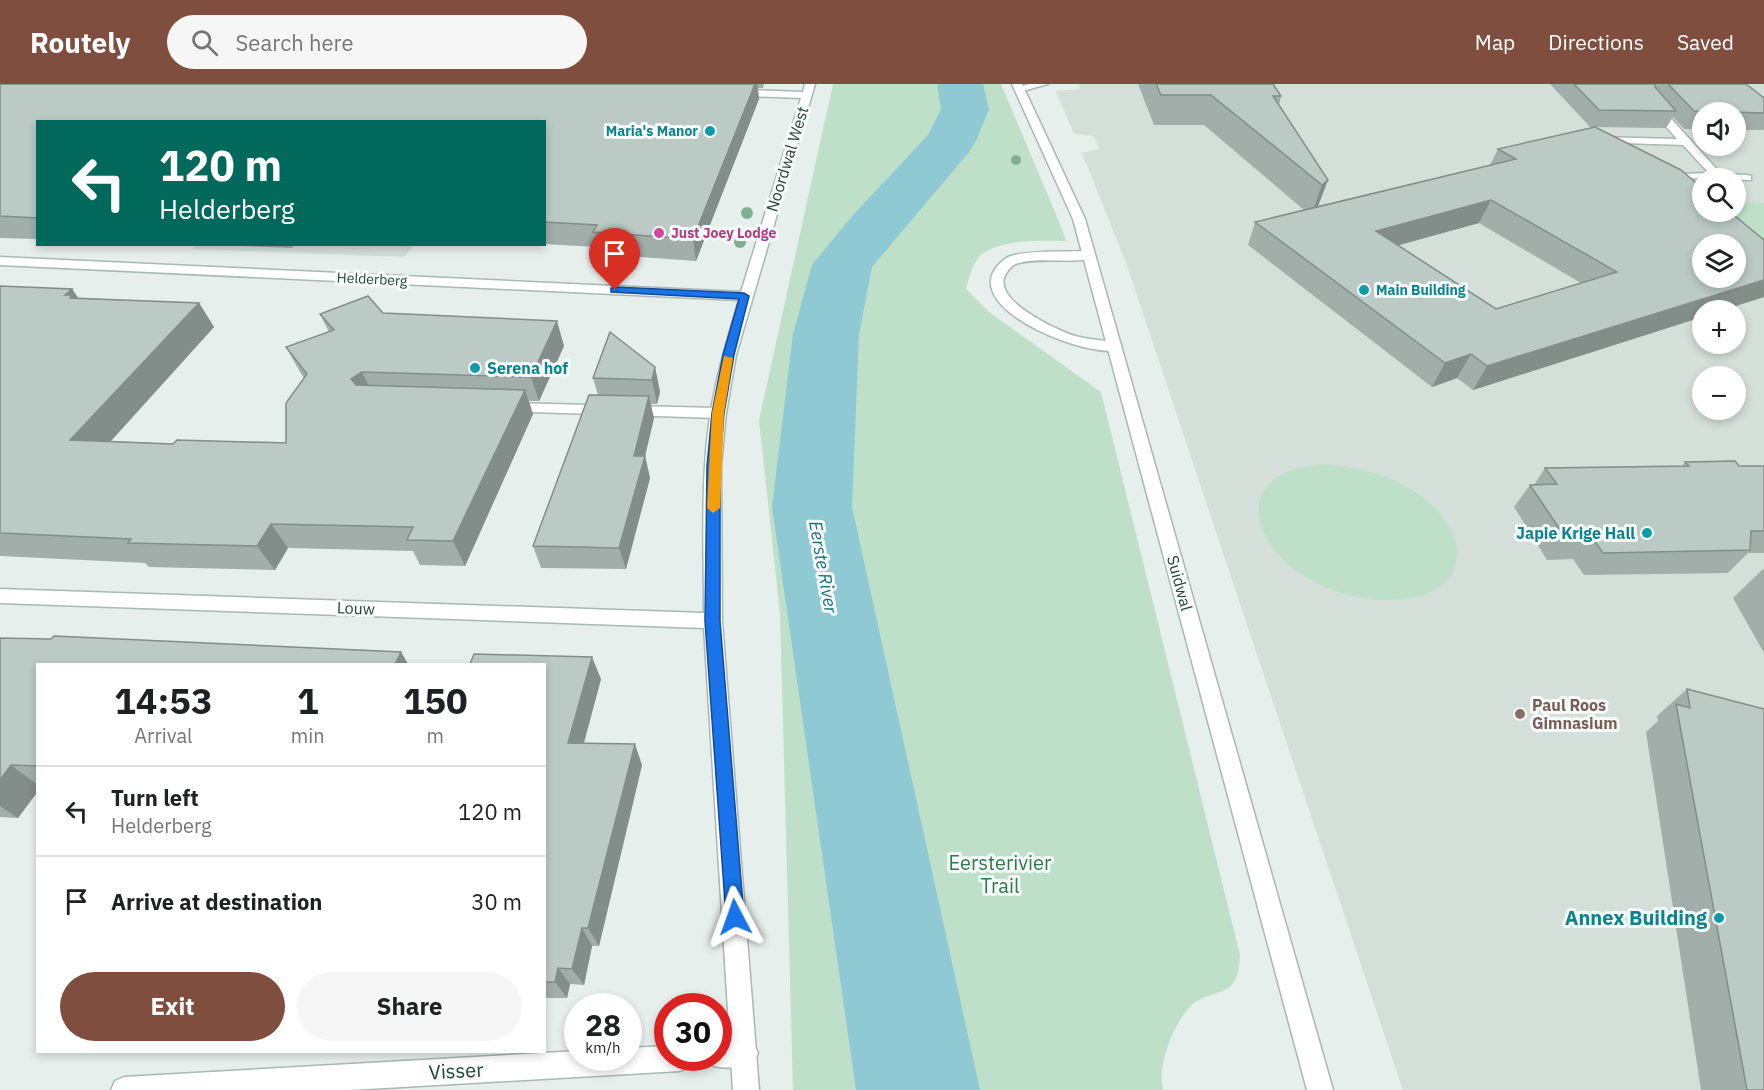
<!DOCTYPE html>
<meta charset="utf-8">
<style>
:root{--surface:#fff;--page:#f6f6f6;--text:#202124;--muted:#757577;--line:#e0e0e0;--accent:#7f4e3f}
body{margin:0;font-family:"IBM Plex Sans",sans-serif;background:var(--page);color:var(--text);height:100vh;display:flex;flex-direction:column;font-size:22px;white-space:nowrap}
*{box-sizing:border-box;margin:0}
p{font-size:20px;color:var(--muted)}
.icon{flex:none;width:33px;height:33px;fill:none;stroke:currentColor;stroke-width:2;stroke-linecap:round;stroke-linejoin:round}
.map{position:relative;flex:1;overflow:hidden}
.side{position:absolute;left:36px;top:579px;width:510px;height:390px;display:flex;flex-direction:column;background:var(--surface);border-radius:0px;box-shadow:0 3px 9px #0003}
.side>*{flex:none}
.hud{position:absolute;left:36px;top:36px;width:510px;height:126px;border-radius:0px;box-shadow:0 3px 9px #0003;background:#00695c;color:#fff;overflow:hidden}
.tools{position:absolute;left:1692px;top:18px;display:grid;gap:12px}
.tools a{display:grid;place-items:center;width:54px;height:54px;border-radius:50%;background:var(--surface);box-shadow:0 3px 9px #0003;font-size:30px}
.speed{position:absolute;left:564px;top:909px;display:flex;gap:12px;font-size:30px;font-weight:700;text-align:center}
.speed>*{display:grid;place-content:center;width:78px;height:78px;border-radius:50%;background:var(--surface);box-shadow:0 3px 9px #0003;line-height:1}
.speed small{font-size:15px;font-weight:400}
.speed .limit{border:9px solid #d22;background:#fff;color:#111}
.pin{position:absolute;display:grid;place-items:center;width:51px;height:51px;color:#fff;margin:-62px -26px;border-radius:50% 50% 50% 0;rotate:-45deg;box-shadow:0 0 6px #0007}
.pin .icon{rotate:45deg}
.me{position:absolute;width:66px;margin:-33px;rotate:356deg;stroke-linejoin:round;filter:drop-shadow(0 0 4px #0008)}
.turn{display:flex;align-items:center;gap:21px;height:126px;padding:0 24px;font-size:27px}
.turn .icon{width:78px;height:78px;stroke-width:2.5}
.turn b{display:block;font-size:42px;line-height:51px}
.eta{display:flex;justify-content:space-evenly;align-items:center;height:102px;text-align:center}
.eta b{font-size:36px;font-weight:800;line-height:42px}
.cta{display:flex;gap:12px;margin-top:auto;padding:12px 24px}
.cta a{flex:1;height:69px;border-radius:36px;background:var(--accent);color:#fff;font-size:24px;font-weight:800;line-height:69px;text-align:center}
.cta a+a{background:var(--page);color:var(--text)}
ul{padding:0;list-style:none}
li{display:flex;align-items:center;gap:18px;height:90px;padding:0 24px;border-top:2px solid var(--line)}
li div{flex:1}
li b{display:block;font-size:22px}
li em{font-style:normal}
header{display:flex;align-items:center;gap:36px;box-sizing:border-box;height:84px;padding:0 30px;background:var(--accent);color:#fff}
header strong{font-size:28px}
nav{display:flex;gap:33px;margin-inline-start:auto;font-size:21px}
.search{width:420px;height:54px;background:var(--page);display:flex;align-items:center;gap:15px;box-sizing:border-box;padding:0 21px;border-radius:33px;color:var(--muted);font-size:22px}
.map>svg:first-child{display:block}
.built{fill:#d4dfda;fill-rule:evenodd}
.green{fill:#bfe0c8}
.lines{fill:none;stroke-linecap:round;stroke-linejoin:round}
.river{fill:#8ec9d4;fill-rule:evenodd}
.service-casing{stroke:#a8b8b2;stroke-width:3}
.minor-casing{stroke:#a8b8b2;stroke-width:3}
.service{fill:#fff;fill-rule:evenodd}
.minor{fill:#fff;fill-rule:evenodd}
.tree{fill:#80af93}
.wall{fill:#a1aea9;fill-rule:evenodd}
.shaded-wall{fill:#838d89}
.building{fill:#bbcac4;stroke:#838d89;stroke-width:1.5;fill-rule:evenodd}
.route{fill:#1a73e8;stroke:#114b97;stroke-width:1.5}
.slow{fill:#f59e0b}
.culture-dot{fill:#0f9aa8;stroke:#f7fbf9;stroke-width:2}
.hotel-dot{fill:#d1479c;stroke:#f7fbf9;stroke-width:2}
.education-dot{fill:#8d6e63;stroke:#f7fbf9;stroke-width:2}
.labels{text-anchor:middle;stroke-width:6;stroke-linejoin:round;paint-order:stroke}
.far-culture-label{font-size:14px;font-weight:bold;fill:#0d838f;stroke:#f7fbf9;text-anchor:end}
.far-hotel-label{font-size:14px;font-weight:bold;fill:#b23c85;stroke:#f7fbf9;text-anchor:start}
.far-street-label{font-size:14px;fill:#24423a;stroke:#f7fbf9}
.street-label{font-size:16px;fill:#24423a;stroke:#f7fbf9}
.culture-label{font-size:16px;font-weight:bold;fill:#0d838f;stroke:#f7fbf9;text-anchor:start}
.education-label{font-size:16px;font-weight:bold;fill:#785e54;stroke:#f7fbf9;text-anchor:start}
.water-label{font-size:18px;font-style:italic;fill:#1c6f80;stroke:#f7fbf9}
.near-park-label{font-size:20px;fill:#2d7a4b;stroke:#f7fbf9}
.near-culture-label{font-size:20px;font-weight:bold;fill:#0d838f;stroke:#f7fbf9;text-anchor:end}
.near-street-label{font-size:20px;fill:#24423a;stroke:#f7fbf9}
</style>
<header>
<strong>Routely</strong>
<div class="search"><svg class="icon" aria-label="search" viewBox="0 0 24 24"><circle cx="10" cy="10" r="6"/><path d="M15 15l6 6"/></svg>Search here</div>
<nav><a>Map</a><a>Directions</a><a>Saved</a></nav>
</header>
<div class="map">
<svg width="1764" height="1006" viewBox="0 0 1764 1006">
<rect width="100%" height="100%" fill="#e6efeb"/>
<!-- built -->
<g class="built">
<path d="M1078,0H1764V1006H1403L1125,176L1082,69L1099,65L1094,52L1074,50L1056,7L1080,5ZM1702,28H1736V62H1702ZM1702,94H1736V128H1702ZM1702,160H1736V194H1702ZM1702,226H1736V260H1702ZM1702,292H1736V326H1702Z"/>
<polygon points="197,160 414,161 404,173 192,165"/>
</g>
<!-- green -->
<g class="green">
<path d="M833,0H1001L1060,140L1066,157C1043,157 994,154 978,174C971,184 969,194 966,205L989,228L1101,308L1240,871C1239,882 1239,893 1231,902C1222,910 1203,911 1193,920C1174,937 1157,981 1163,1006H793L780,530L759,336Z"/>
<polygon points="1692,119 1702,128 1736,128 1736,119 1764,119 1764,182"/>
<path d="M1324,380C1376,384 1434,403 1455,455C1459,467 1457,484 1449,494C1438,507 1421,513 1405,515C1365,520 1321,507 1290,482C1267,463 1244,425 1270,399C1284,385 1306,382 1324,380Z"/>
</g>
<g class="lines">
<!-- river -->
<polygon class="river" points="937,0 983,0 989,25 976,57 969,68 872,183 859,250 852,423 980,1006 856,1006 772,423 793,250 812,181 853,131 928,51 941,25"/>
<defs>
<g id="service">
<polygon points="1029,0 1048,0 1019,8 1014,5"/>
<polygon points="1648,18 1656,18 1721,90 1747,91 1751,92 1751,96 1682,94 1682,90 1709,89 1683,61 1594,58 1594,54 1598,53 1677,55 1648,22"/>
<path d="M1089,167L1095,171L1093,174C1070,180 1043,173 1019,179C1012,180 1006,188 1004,194C997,219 1057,246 1075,252C1090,256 1106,256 1121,260V266C1089,274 978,232 992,191C995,183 1004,174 1011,172C1028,166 1070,168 1089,167Z"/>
<polygon points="507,319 718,324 726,329 718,334 502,327 499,324 502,321"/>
<path d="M745,956L754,960L758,969L754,978C740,984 723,986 709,980L706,974H718V958Z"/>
<polygon points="668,962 668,974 693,974 689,983 680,987 350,1006 111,1006 115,997 124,993 578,967 578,974 628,974 628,964"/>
</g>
<g id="minor">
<path d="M691,0H706L721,5L803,8L805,0H815L736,271L726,329L721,382L722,537L759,1006H733L704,544L0,519V505L704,529C704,463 700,393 711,327C717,289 728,253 739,216L0,181V173L741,208L801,14L720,11Z"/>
<polygon points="1012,0 1022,0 1085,135 1333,1006 1307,1006 1073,135"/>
</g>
</defs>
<!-- service casing -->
<use href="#service" class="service-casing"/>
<!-- minor casing -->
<use href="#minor" class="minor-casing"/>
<!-- service -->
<use href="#service" class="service"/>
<!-- minor -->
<use href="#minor" class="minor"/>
</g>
<!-- trees -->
<g class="tree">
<circle cx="1016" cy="76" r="5"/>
<circle cx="747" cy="129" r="6"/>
<circle cx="740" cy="158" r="6"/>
</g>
<!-- wall -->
<g class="wall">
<polygon points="0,0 764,0 763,4 758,4 759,15 696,177 598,170 596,163 544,160 544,38 38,38 38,155 0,154"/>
<path d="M1138,0H1273L1281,12L1279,21L1328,96L1318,122L1490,81L1498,65L1594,43H1590L1550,0H1746L1764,14V46H1736V28H1702V45H1684L1673,33L1666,44L1595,43L1764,213L1723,226H1702V233L1473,306L1457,294L1432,303L1248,161L1255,138L1304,126L1204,41H1154ZM1479,139L1581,199L1496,225L1398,161Z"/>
<polygon points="191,160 295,160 292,164"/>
<polygon points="0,202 72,205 78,214 199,219 214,243 111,357 173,360 286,359 304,294 300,288 286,263 329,248 320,230 383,229 564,262 539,317 529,317 533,330 465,482 420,481 413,467 288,464 275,486 149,483 145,479 0,472"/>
<polygon points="655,283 660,308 657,320 650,320 654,334 645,372 650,394 626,485 541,484 533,462 598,311 593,294"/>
<polygon points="1685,378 1739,382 1764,382 1764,469 1748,469 1728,489 1584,491 1573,475 1547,476 1514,423 1530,401 1534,401 1545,384 1682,382"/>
<polygon points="1763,485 1764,486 1764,569 1733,514"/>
<polygon points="0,554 401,568 408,580 38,580 38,707 18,734 0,733"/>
<polygon points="544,580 601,595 584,659 642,681 599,862 592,862 584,901 570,900 567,914 544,914"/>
<polygon points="1687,605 1764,1006 1701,1006 1646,648 1658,637 1657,632"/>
</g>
<!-- shaded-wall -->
<g class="shaded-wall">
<polygon points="755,0 757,0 759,15 696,177 693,155"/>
<polygon points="1328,96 1316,127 1311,132 1322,101"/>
<polygon points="1491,116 1479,139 1367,170 1376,147"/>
<polygon points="1764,196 1764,213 1723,226 1702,226 1702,233 1473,306 1487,282"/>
<polygon points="72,205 89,229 65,211"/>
<polygon points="199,219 214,243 90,380 70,356"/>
<polygon points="557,237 564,262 539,317 531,293"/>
<polygon points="1471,270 1457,294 1432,303 1445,279"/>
<polygon points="655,283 660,308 657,320 652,296"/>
<polygon points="362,288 374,313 364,320 351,295"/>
<polygon points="525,306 533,330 465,482 453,457"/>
<polygon points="649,312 654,334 645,372 650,394 626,485 619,464 634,372"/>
<polygon points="271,440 288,464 275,486 257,462"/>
<polygon points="401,568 408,580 395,580"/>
<polygon points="592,573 601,595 578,680 568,659"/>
<polygon points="635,660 642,681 599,862 588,844"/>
<polygon points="11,681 38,701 38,707 18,734 0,722 0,696"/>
<polygon points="582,844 592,862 584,901 572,885"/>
<polygon points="558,884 570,900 567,914 555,898"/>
</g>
<!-- building -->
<g class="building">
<polygon points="0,0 755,0 693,155 593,148 597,141 544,138 544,38 38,38 38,134 0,132"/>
<polygon points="1156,0 1273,0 1281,12 1273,12 1328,96 1322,101 1211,11 1161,11"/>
<polygon points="1574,0 1655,0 1655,3 1676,27 1599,26"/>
<polygon points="1668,0 1746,0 1764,14 1764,29 1694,27"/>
<path d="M1595,43L1681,86L1702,104V128H1730L1764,156V196L1487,282L1471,270L1445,279L1255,138L1516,75L1498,65ZM1491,116L1617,188L1496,225L1376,147ZM1702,160H1736V194H1702Z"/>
<polygon points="0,202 72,205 65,211 72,211 70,214 199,219 70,356 173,360 177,356 286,359 286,319 307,290 286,263 334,246 320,230 368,212 383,229 557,237 531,293 362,288 351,295 356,301 525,306 453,457 407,456 413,443 271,440 257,462 128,459 131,455 0,449"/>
<polygon points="610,248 655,283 652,296 593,294"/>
<polygon points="589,311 649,312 634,372 645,372 619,464 533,462"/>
<polygon points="1735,377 1739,382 1764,382 1764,447 1751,447 1750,466 1603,469 1592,453 1565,453 1530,401 1557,400 1545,384 1689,382 1685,378"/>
<polygon points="54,552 401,568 395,580 38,580 38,682 11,681 0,696 0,554 51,555"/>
<polygon points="474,570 592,573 568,659 635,660 588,844 582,844 572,885 558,884 555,898 544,898 544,580 470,580"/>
<polygon points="1687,605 1764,625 1764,1006 1747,1006 1676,620 1690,624"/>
</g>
<!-- route -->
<polygon class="route" points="615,203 744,209 749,212 734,271 724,329 720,382 720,537 744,833 741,839 735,841 728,839 726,833 705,537 707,382 712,329 723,271 739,215 611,208 611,204"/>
<!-- slow -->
<polygon class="slow" points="724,272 733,274 724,329 720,424 713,429 707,424 712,329"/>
<!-- markers -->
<g class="culture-dot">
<circle cx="710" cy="47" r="6"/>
<circle cx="1364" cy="206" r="6"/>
<circle cx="475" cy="284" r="6"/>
<circle cx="1647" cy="449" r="6"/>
<circle cx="1719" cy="834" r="6"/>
</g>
<circle class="hotel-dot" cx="659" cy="149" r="6"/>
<circle class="education-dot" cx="1520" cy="630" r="6"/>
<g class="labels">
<!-- far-culture labels -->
<g class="far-culture-label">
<text x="698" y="52">Maria's Manor</text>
<text x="1376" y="211" text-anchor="start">Main Building</text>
</g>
<!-- far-hotel labels -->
<g class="far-hotel-label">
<text x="671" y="154">Just Joey Lodge</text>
</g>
<!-- far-street labels -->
<g class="far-street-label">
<text transform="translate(372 195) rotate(3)" y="5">Helderberg</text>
</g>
<!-- street labels -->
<g class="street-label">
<text transform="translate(787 75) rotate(-73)" y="6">Noordwal West</text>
<text transform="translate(1180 499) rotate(75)" y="6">Suidwal</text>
<text transform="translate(356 524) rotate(2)" y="6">Louw</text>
</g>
<!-- culture labels -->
<g class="culture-label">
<text x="487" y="290">Serena hof</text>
<text x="1635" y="455" text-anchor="end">Japie Krige Hall</text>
</g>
<!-- education labels -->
<g class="education-label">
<text x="1532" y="627">Paul Roos<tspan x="1532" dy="18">Gimnasium</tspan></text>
</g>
<!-- water labels -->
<g class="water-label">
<text transform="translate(823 483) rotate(80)" y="6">Eerste River</text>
</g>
<!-- near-park labels -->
<g class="near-park-label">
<text x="1000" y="786">Eersterivier<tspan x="1000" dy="23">Trail</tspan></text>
</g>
<!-- near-culture labels -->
<g class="near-culture-label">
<text x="1707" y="841">Annex Building</text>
</g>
<!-- near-street labels -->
<g class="near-street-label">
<text transform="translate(456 987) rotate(-3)" y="7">Visser</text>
</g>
</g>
</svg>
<div class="tools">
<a><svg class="icon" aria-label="sound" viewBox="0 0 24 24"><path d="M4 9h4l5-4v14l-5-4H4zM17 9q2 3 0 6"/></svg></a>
<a><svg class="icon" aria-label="search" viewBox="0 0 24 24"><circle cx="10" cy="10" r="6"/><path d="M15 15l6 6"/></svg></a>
<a><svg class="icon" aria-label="layers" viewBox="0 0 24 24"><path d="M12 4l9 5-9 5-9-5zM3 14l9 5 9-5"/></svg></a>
<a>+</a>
<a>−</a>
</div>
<div class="speed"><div>28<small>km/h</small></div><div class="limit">30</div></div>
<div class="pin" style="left:615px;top:206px;background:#d93025"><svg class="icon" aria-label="arrive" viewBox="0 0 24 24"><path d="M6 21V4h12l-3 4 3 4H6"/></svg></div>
<svg class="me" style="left:735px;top:833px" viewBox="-20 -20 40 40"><path d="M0-17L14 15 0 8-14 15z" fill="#1a73e8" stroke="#fff" stroke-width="4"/></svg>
<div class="hud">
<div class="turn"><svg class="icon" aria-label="left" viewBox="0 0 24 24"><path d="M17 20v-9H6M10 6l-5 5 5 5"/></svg><div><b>120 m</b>Helderberg</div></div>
</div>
<section class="side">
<div class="eta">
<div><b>14:53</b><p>Arrival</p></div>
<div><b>1</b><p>min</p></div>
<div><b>150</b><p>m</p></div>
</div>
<ul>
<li><svg class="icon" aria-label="left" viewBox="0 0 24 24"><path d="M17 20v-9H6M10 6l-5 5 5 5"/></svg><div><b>Turn left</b><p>Helderberg</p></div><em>120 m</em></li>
<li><svg class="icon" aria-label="arrive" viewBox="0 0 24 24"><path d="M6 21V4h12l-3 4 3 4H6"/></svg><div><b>Arrive at destination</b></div><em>30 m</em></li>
</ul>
<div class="cta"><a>Exit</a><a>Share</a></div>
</section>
</div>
